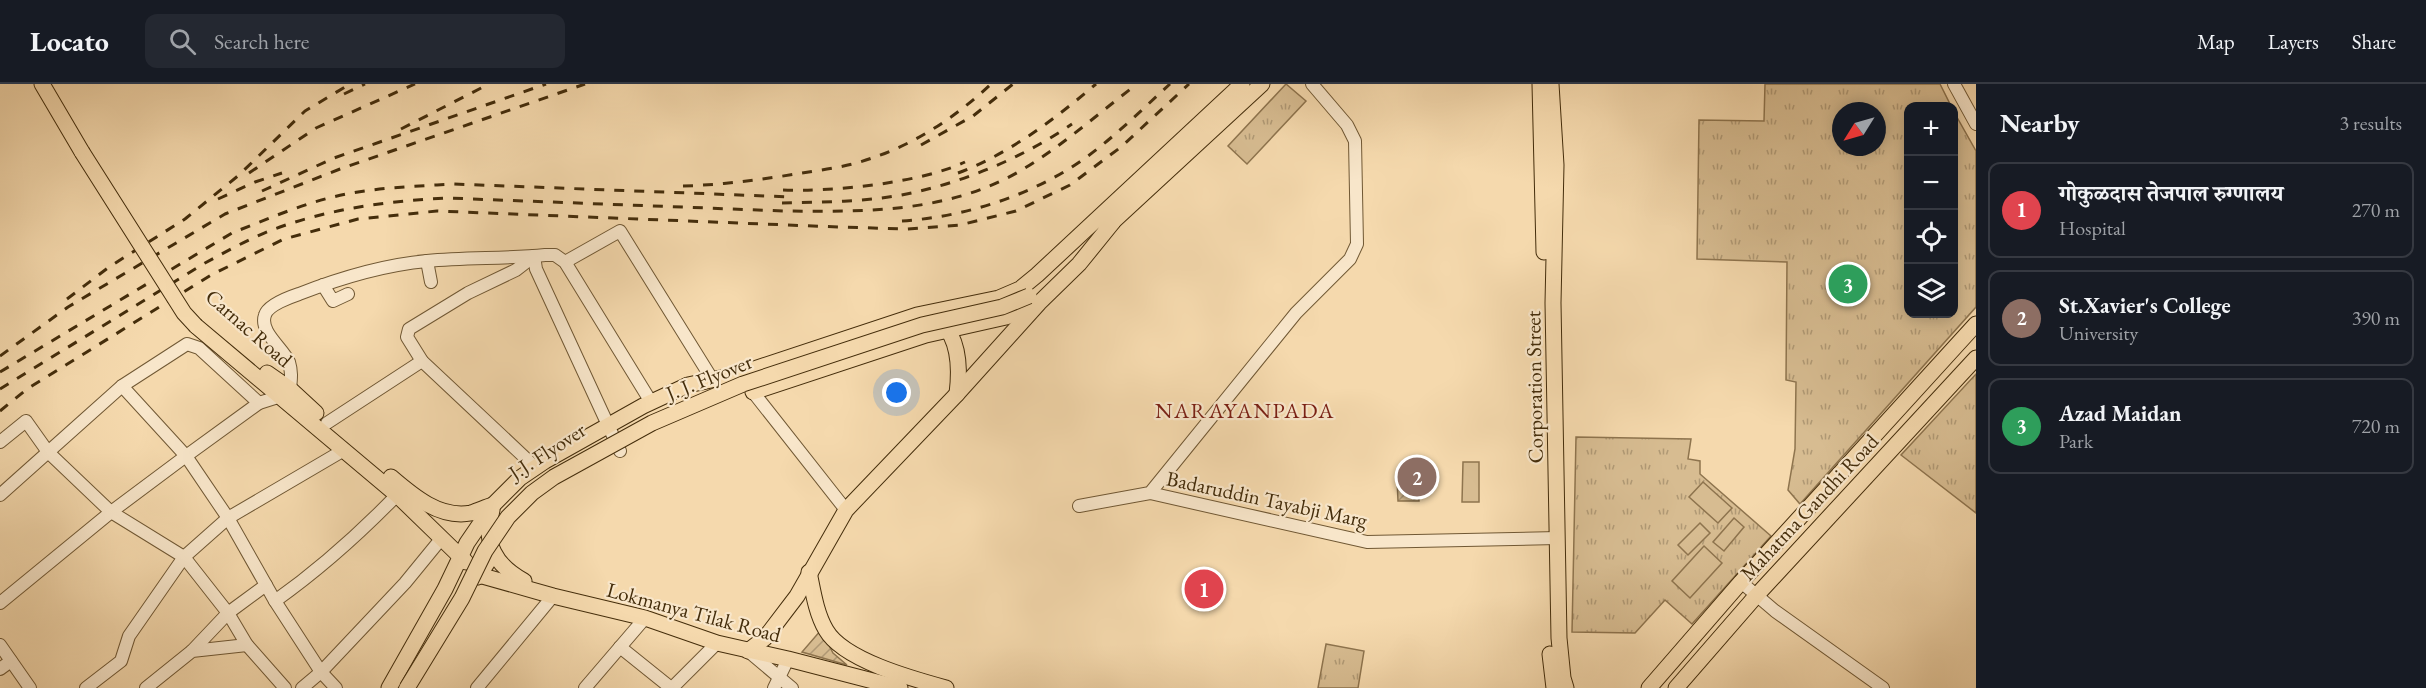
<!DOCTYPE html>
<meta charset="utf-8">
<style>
body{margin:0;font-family:"EB Garamond","Noto Serif Devanagari",serif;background:#242831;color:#f1f3f6}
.controls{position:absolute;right:18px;top:18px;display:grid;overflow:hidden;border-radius:12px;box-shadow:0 3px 15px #0003}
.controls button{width:54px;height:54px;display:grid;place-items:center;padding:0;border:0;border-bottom:2px solid #363941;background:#171b24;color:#f1f3f6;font:30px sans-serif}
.compass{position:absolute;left:1832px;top:18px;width:54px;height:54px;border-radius:50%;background:#171b24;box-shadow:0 3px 15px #0003;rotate:233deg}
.you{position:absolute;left:897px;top:309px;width:21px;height:21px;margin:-15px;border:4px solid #fff;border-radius:50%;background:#1a73e8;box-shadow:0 0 0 9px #1a73e833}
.badge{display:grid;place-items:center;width:39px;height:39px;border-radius:50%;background:#c59692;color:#fff;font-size:20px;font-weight:700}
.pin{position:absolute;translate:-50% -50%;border:3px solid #fff;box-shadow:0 2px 6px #0006}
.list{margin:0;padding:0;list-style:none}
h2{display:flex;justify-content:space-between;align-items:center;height:78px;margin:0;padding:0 24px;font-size:26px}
h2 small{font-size:20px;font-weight:400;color:#9ea1a6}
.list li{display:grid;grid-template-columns:39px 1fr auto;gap:18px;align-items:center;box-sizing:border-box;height:96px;margin:0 12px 12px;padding:0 12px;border:2px solid #363941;border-radius:12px}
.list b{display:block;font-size:22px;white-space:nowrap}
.list p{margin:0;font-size:20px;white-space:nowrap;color:#9ea1a6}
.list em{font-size:20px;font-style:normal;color:#9ea1a6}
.icon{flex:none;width:33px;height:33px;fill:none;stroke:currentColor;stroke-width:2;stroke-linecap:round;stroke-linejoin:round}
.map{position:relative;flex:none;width:1976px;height:604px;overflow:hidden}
header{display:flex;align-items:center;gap:36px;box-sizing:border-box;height:84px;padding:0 30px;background:#171b24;border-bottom:2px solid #363941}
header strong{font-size:28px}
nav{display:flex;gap:33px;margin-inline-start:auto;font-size:21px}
.search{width:420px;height:54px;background:#242831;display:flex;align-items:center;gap:15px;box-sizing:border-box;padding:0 21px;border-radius:12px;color:#9ea1a6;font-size:22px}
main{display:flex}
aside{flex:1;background:#171b24}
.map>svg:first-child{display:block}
.grass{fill:url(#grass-tufts);stroke:#8e744e;stroke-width:1.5;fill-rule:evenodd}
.garden{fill:url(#garden-furrows);stroke:#8e744e;stroke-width:1.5}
.pitch{fill:#d7bc91;stroke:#8e744e;stroke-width:1.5}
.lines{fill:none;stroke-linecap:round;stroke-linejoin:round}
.minor-casing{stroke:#705834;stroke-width:14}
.major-casing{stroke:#442d0b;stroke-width:17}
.minor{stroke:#f8e6ca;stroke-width:12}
.major{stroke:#f5d9ad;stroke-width:15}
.rail{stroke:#442d0b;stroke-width:3;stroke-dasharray:10 10;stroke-linecap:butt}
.major-bridge-casing{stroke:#442d0b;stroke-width:17;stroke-linecap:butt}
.major-bridge{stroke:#f5d9ad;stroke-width:15}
.labels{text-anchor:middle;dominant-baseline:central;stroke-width:4.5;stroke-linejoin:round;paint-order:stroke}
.street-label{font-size:21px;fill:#442d0b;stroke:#f8e6ca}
.neighbourhood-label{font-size:22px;letter-spacing:1.5px;fill:#7a1f14;stroke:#f8e6ca}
</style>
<header>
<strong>Locato</strong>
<div class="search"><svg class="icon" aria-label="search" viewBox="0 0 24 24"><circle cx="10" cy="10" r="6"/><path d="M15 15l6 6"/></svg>Search here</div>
<nav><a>Map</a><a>Layers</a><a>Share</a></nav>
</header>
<main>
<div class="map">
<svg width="1976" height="604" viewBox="0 0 1976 604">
<defs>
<pattern id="grass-tufts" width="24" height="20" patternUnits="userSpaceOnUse" patternTransform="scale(1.5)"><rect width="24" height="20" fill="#d7bc91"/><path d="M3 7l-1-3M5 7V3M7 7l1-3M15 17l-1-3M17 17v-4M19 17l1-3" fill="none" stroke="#b09975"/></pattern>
<pattern id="garden-furrows" width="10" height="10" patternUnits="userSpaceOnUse" patternTransform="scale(1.5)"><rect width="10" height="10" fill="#d7bc91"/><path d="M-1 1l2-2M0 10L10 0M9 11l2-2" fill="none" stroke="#b09975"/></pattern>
</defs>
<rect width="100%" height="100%" fill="#f5d9ad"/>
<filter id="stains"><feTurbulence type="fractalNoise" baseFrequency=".00333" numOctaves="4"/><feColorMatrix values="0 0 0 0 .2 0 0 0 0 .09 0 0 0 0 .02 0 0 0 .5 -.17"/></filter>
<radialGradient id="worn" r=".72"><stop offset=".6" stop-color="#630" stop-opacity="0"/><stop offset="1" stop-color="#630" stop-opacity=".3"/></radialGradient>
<g class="grass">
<polygon points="1286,0 1306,17 1247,80 1228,62"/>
<path d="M1765 0H1940L1951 22H1908V230H1954V28L1976 67V223L1800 420 1788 406 1795 365 1796 298 1786 296 1787 178 1697 175 1699 36 1764 37ZM1841 27H1877V63H1841Z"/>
<polygon points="1976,290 1976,429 1901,371"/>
<polygon points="1576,353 1691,355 1688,375 1700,377 1700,390 1771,452 1692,540 1665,516 1635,549 1572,548"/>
<polygon points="1326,560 1364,567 1358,604 1318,604"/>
</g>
<g class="garden">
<polygon points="1418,394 1419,417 1398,417 1397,395"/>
<polygon points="821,546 833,569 847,581 802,568"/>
</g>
<g class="pitch">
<polygon points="1463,378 1479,378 1479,418 1462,418"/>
<polygon points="1703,398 1732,424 1718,439 1689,413"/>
<polygon points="1734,434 1744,443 1724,467 1713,458"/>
<polygon points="1700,439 1710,449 1688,471 1678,461"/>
<polygon points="1704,462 1722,479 1690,514 1672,497"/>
</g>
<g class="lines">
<defs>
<g id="minor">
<polyline points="1954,0 1976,40"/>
<polyline points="534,172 516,186 468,209 409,245 407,253 422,277 536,384"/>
<polyline points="534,172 536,185 620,367"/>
<polyline points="427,177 431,198"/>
<polyline points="565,178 620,147 712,295"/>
<polyline points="323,201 333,217 348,210"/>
<polyline points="122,302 186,372 228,434 275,517 321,588 336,604"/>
<path d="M290 305C291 295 292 288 289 278 283 264 259 248 265 231 268 221 290 213 299 210 340 194 383 181 427 177 466 173 506 175 545 171H555L565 178 651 318"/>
<polyline points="753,308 846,426"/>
<polyline points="327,339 422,277"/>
<polyline points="0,358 26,337 48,368 111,428 184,473 228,529 247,561 285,604"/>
<polyline points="1150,409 1367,458 1557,454"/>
<polyline points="0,411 122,302 187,260 199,264 259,319"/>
<polyline points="1079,422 1150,409 1296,229 1350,175 1357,160 1355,57 1347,41 1312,0"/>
<polyline points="1741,498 1775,527 1883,604"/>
<path d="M275 517C320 485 359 450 397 411"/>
<polyline points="0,519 111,428 186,372 259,319 281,312"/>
<polyline points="0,561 30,604"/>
<polyline points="620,563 671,604"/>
<polyline points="192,567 228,529 266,501"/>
<polyline points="748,567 792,604"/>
<polyline points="0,585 11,577"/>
<polyline points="86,604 121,577 129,552 184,473 228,434 344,366"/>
<polyline points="146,604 192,567 247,561"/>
<polyline points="302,604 321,588 405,499 441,455"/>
<polyline points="477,604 553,512"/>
<polyline points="585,604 645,534"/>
<polyline points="672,604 717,559"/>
<polyline points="774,604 788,575"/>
</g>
<g id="major">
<polyline points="42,0 82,68"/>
<polyline points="1540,0 1544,168"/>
<polyline points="1551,0 1556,81 1553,219 1559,554 1563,594 1566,604"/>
<polyline points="1106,144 1262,0"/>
<path d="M942 239C960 257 960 286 957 310"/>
<polyline points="196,242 397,411 466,478"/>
<polyline points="267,289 290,305 316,329"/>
<polyline points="753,308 926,251 1006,233 1034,222"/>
<path d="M391 393C413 412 440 435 471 429 478 427 486 423 493 421"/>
<path d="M492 426C483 460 495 481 524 497"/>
<path d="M809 488C813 507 816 529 826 546 843 576 913 595 946 604"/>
<polyline points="479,491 553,512 645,534 717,559 788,575 900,604"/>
<polyline points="478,493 493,470"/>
<polyline points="748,567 765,554 797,512 846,426 957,310 1039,219 1079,180 1113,138"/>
<polyline points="1550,570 1554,604"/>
<polyline points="389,604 445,505 467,459 493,421 520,394 545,377 643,322 688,301 739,290 917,231 999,214 1020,205 1037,191 1242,0"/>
<polyline points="1649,604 1741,498 1976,240"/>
<polyline points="1676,604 1756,512 1976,274"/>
</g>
</defs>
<use href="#minor" class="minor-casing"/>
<use href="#major" class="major-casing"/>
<use href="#minor" class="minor"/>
<use href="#major" class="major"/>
<g class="rail">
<polyline points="344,10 365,0"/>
<polyline points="401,45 489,0"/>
<polyline points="921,61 973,32 1013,0"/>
<polyline points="249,89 316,44 415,0"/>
<path d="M958 89C1009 70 1055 35 1096 0"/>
<path d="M683 102C721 101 758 96 796 90 821 86 848 83 872 74 917 59 957 32 991 0"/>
<path d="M783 106C832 108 921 99 965 78"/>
<polyline points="262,107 334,74 546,0"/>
<polyline points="218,115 255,98 282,89"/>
<path d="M782 119C826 118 873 118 916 108 972 95 1025 72 1072 40"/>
<path d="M902 137C962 133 1024 114 1075 81 1110 58 1139 28 1170 0"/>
<polyline points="67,215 109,183 185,135 239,91 305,27 350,0"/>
<polyline points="0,272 68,223 225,130 340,85 585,0"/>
<path d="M0 288 232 149C270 134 311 116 352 109 386 103 420 102 454 100L792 113"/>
<path d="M0 305 205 179C229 166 254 152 280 143 334 124 390 117 447 114L784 127C864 128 948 129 1020 87 1061 63 1099 29 1137 0"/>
<polyline points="0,327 27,305 211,191 284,155 358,135 437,127 838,143 907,145 960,141 1016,127 1070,101 1121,63 1189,0"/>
</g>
<defs>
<g id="major-bridge">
<polyline points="82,68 184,229 196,242"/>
<polyline points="407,604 462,514 485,467 508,433 532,409 554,393 652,339 743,300 922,241 1002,223 1029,212"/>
</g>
</defs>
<use href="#major-bridge" class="major-bridge-casing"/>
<use href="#major-bridge" class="major-bridge"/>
</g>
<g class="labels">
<g class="street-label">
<text transform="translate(249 244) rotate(41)">Carnac Road</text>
<text transform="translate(709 293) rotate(-22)">J. J. Flyover</text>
<text transform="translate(1534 303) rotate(-91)">Corporation Street</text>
<text transform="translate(547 367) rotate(-33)">J.J. Flyover</text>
<text transform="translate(1267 415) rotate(12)">Badaruddin Tayabji Marg</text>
<text transform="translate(1809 423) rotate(-47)">Mahatma Gandhi Road</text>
<text transform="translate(694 528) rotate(15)">Lokmanya Tilak Road</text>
</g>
<g class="neighbourhood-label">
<text x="1245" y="326">NARAYANPADA</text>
</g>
</g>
<rect width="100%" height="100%" filter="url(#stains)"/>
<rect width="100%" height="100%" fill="url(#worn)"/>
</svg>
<div class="controls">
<button>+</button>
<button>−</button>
<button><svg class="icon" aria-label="locate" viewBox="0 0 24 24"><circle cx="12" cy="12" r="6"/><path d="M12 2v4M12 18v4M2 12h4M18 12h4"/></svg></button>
<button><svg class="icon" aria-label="layers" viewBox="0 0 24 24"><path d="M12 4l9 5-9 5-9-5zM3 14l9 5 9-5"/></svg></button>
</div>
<svg class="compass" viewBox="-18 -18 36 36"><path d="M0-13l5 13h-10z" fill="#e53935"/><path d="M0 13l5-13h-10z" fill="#9ea1a6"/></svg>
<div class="you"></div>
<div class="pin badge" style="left:1204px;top:505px;background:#e0444e">1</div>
<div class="pin badge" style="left:1417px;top:393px;background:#8d6e63">2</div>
<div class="pin badge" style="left:1848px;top:200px;background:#2e9e5b">3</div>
</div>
<aside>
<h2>Nearby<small>3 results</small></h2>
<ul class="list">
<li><span class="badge" style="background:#e0444e">1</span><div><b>गोकुळदास तेजपाल रुग्णालय</b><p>Hospital</p></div><em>270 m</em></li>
<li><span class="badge" style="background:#8d6e63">2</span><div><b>St.Xavier's College</b><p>University</p></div><em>390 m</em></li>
<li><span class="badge" style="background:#2e9e5b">3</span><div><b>Azad Maidan</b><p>Park</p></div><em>720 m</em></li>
</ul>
</aside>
</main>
